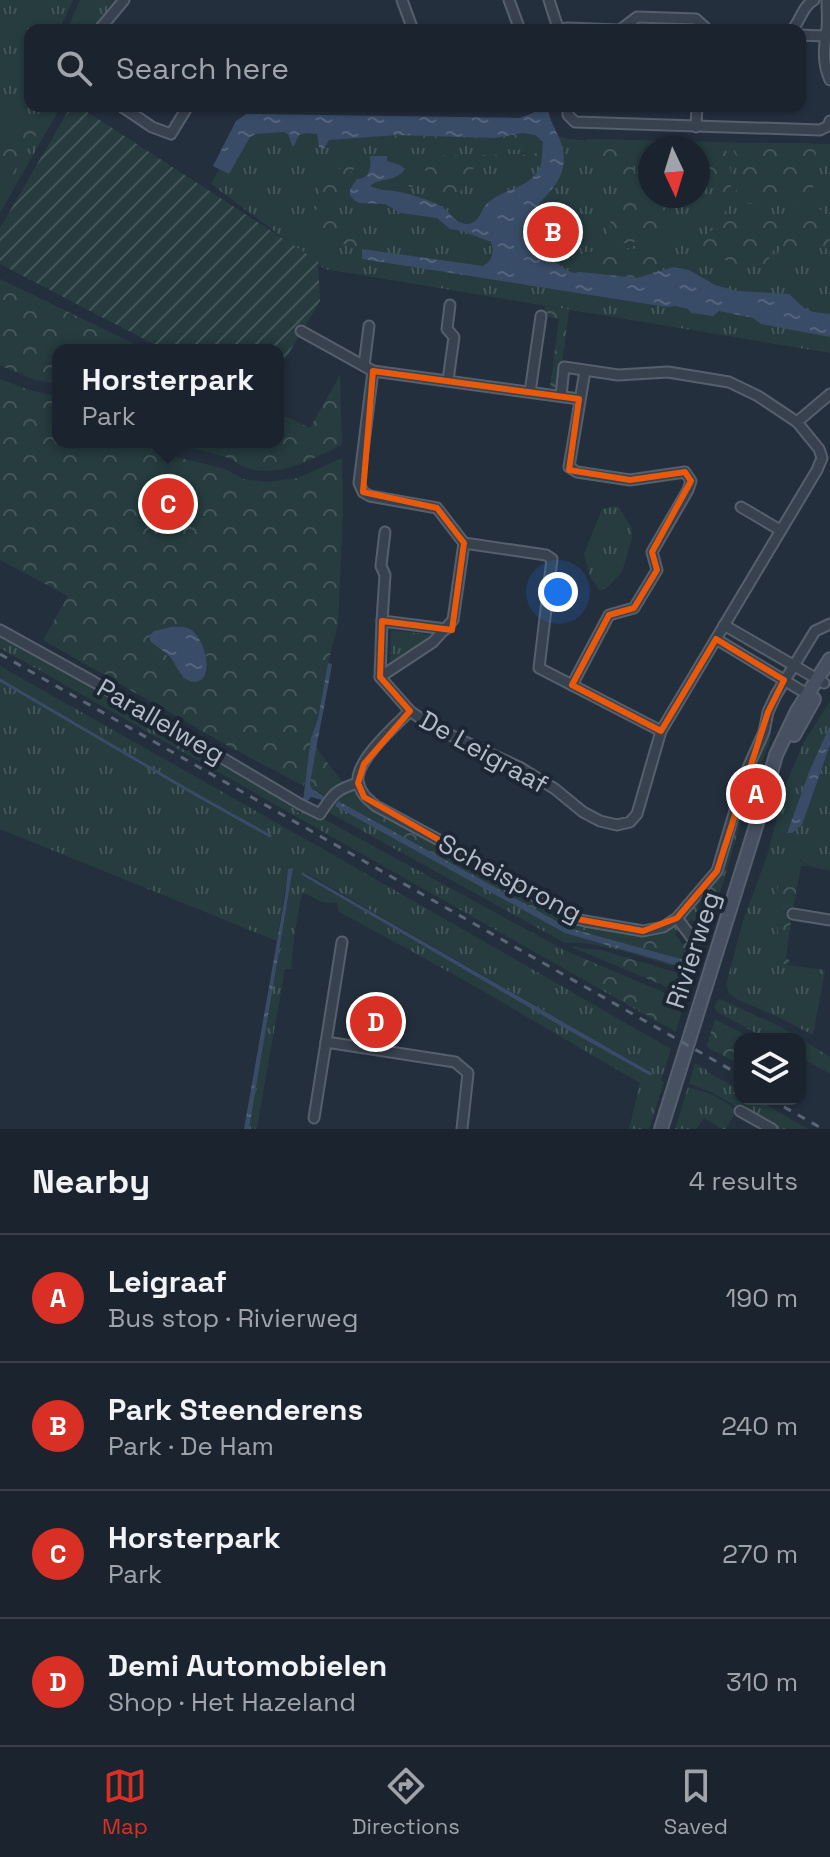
<!DOCTYPE html>
<meta charset="utf-8">
<style>
body{margin:0;font-family:"Space Grotesk",sans-serif;background:#282f3a;color:#f1f3f6}
.controls{position:absolute;right:24px;bottom:24px;display:grid;overflow:hidden;border-radius:16px;box-shadow:0 2px 6px #0004}
.controls button{width:72px;height:72px;display:grid;place-items:center;padding:0;border:0;border-bottom:2px solid #39404a;background:#1b232e;color:#f1f3f6;font:40px sans-serif}
.compass{position:absolute;left:638px;top:136px;width:72px;height:72px;border-radius:50%;background:#1b232e;box-shadow:0 2px 6px #0004;rotate:176deg}
.you{position:absolute;left:558px;top:592px;width:28px;height:28px;margin:-20px;border:6px solid #fff;border-radius:50%;background:#1a73e8;box-shadow:0 0 0 12px #1a73e833}
.badge{display:grid;place-items:center;width:52px;height:52px;border-radius:50%;background:#d93025;color:#fff;font-size:26px;font-weight:700}
.pin{position:absolute;translate:-50% -50%;border:4px solid #fff;box-shadow:0 2px 8px #0006}
.popup{position:absolute;left:52px;top:344px;width:232px;height:104px;box-sizing:border-box;display:grid;place-content:center;border-radius:16px;background:#1b232e;filter:drop-shadow(0 2px 6px #0005);font-size:26px;white-space:nowrap;color:#a0a4aa}
.popup b{font-size:30px;color:#f1f3f6}
.popup::after{content:'';position:absolute;left:50%;top:100%;margin-left:-16px;border:16px solid transparent;border-top-color:#1b232e}
.list{margin:0;padding:0;list-style:none}
h2{display:flex;justify-content:space-between;align-items:center;height:104px;margin:0;padding:0 32px;font-size:34px}
h2 small{font-size:26px;font-weight:400;color:#a0a4aa}
.list li{display:grid;grid-template-columns:52px 1fr auto;gap:24px;align-items:center;box-sizing:border-box;height:128px;padding:0 32px;border-top:2px solid #39404a}
.list b{display:block;font-size:30px;white-space:nowrap}
.list p{margin:0;font-size:26px;white-space:nowrap;color:#a0a4aa}
.list em{font-size:26px;font-style:normal;color:#a0a4aa}
.icon{flex:none;width:44px;height:44px;fill:none;stroke:currentColor;stroke-width:2;stroke-linecap:round;stroke-linejoin:round}
.map{position:relative;flex:none;width:830px;height:1129px;overflow:hidden}
.search{position:absolute;background:#1b232e;box-shadow:0 2px 6px #0004;left:24px;right:24px;top:24px;height:88px;display:flex;align-items:center;gap:20px;box-sizing:border-box;padding:0 28px;border-radius:16px;color:#a0a4aa;font-size:30px}
.sheet{height:616px;background:#1b232e}
nav{display:flex;justify-content:space-around;align-items:center;box-sizing:border-box;height:112px;border-top:2px solid #39404a;background:#1b232e;font-size:22px;color:#a0a4aa}
nav a{display:grid;justify-items:center;gap:4px}
nav .on{color:#d93025}
.map>svg:first-child{display:block}
.grass{fill:url(#grass-tufts);fill-rule:evenodd}
.forest{fill:url(#forest-crowns);fill-rule:evenodd}
.garden{fill:url(#garden-furrows)}
.water{fill:url(#water-ripples)}
.lines{fill:none;stroke-linecap:round;stroke-linejoin:round}
.stream{stroke:#394c67;stroke-width:3}
.street-casing{stroke:#565f6c;stroke-width:13}
.secondary-casing{stroke:#565f6c;stroke-width:16}
.street{stroke:#38414e;stroke-width:9}
.secondary{stroke:#465061;stroke-width:12}
.rail{stroke:#5a6575;stroke-width:3;stroke-dasharray:8 8;stroke-linecap:butt}
.marked{fill:none;stroke:#e8590c;stroke-width:6;stroke-linejoin:round}
.labels{text-anchor:middle;dominant-baseline:central;stroke-width:8;stroke-linejoin:round;paint-order:stroke}
.street-label{font-size:26px;fill:#b4bcc9;stroke:#1d2633}
</style>
<div class="map">
<svg width="830" height="1129" viewBox="0 0 830 1129">
<defs>
<pattern id="grass-tufts" width="24" height="20" patternUnits="userSpaceOnUse" patternTransform="scale(2)"><rect width="24" height="20" fill="#263c3f"/><path d="M3 7l-1-3M5 7V3M7 7l1-3M15 17l-1-3M17 17v-4M19 17l1-3" fill="none" stroke="#435659"/></pattern>
<pattern id="forest-crowns" width="20" height="18" patternUnits="userSpaceOnUse" patternTransform="scale(2)"><rect width="20" height="18" fill="#263c3f"/><path d="M2 6a3 3 0 1 1 6 0M12 15a3 3 0 1 1 6 0" fill="none" stroke="#435659"/></pattern>
<pattern id="garden-furrows" width="10" height="10" patternUnits="userSpaceOnUse" patternTransform="scale(2)"><rect width="10" height="10" fill="#263c3f"/><path d="M-1 1l2-2M0 10L10 0M9 11l2-2" fill="none" stroke="#435659"/></pattern>
<pattern id="water-ripples" width="26" height="14" patternUnits="userSpaceOnUse" patternTransform="scale(2)"><rect width="26" height="14" fill="#394c67"/><path d="M2 4q2-2 4 0t4 0M15 11q2-2 4 0t4 0" fill="none" stroke="#53647b"/></pattern>
</defs>
<rect width="100%" height="100%" fill="#242f3e"/>
<g class="grass">
<polygon points="0,0 73,0 59,30 30,30 30,106 61,106 0,213"/>
<polygon points="80,0 118,0 94,30 67,30"/>
<path d="M240 129 537 130 569 139 582 140 830 144V353L325 269 211 184ZM650 148H698V196H650Z"/>
<polygon points="618,506 632,528 632,538 622,572 609,586 600,591 590,577 584,554 602,509"/>
<polygon points="391,630 432,635 431,638 390,668"/>
<polygon points="0,634 58,666 299,807 297,812 301,814 303,809 320,817 566,951 559,963 662,1022 665,1026 0,648"/>
<path d="M0 666 316 845 671 1049 661 1080 664 1082 649 1129H629L640 1083 471 984 338 911 337 903 322 902 302 892 294 936 291 969H285L257 1127 255 1129H249L293 869H288L277 941 0 829ZM306 873 652 1073 561 1026 302 875Z"/>
<polygon points="830,701 830,725 809,772 787,832 802,825 830,745 830,871 809,866 800,860 778,907 781,964 825,970 813,1035 776,1016 738,1000 729,993 726,985 743,921 767,856 786,784 804,742"/>
<path d="M333 799 338 801 335 805 565 933 686 968 685 970C654 961 594 939 565 943L330 813 328 809Z"/>
<polygon points="720,999 781,1027 830,1057 830,1074 800,1057 800,1039 767,1039 717,1012 714,1007 717,1001"/>
<polygon points="695,1063 706,1069 707,1072 740,1090 740,1099 756,1099 808,1129 777,1129 711,1092 689,1084"/>
<polygon points="688,1087 711,1094 733,1107 732,1109 736,1111 726,1129 722,1129 704,1118 696,1129 675,1129"/>
</g>
<g class="forest">
<path d="M8 125C19 129 29 123 37 134L0 194V127Z"/>
<polygon points="523,133 535,135 543,142 532,148 515,150 466,145 435,148 385,147 385,135 494,138"/>
<path d="M586 139 723 142C734 168 731 182 729 208L720 215 712 182 706 170 698 169V148H682L681 146H636L633 154 635 200 642 205 669 208 671 215 673 236 620 244H605L611 220 621 201V181L611 166 585 156Z"/>
<path d="M730 143H810L816 147C815 169 818 192 801 208L792 203 736 204 737 158Z"/>
<path d="M542 152 537 162C519 169 476 161 467 173 462 182 463 189 457 197L442 198 433 193 430 174 424 169 417 170V182L411 188 405 183V169L387 161V156L526 155Z"/>
<path d="M366 156C343 178 344 185 338 215 319 203 320 200 319 179 344 175 340 158 366 156Z"/>
<path d="M813 204 830 217V250L815 244C804 253 791 255 777 257 782 235 800 221 813 204Z"/>
<polygon points="315,205 356,232 359,237 357,247 299,236"/>
<path d="M735 214 793 215 794 218 781 234 765 267C732 266 725 262 699 243L698 240Z"/>
<polygon points="663,243 659,270 637,278 580,272 584,252 632,249"/>
<polygon points="0,279 147,350 58,350 58,385 33,379 4,367 0,365"/>
<polygon points="545,306 569,310 559,388 550,387 559,319 544,316"/>
<path d="M340 375 342 445C313 458 281 478 247 468 239 466 233 459 225 457 207 451 189 449 171 442H278V413L310 428Z"/>
<path d="M0 379 29 390 58 397V442H150L165 452 176 457 225 469 243 479 266 482 298 478 342 458 343 513 338 624 328 663 318 719 311 738 310 755 304 786 230 747 43 640 68 596 0 560ZM171 627C177 627 185 626 191 629 201 634 209 661 207 671 206 677 203 678 198 680L184 677 171 659 151 641 150 635 154 631Z"/>
<polygon points="766,735 771,738 748,798 712,919 698,901 720,874 754,766"/>
<polygon points="316,748 344,784 328,797 312,789 310,785"/>
<polygon points="355,788 479,866 580,923 639,934 662,932 676,925 679,929 675,934 683,945 702,931 693,920 686,922 683,918 696,904 711,922 699,958 688,961 569,928 333,799 335,796"/>
<polygon points="795,858 809,866 801,866 792,914 786,958 790,961 789,964 781,964 776,913 778,907 774,899 784,869"/>
<polygon points="572,947 601,950 691,977 686,995"/>
<polygon points="566,951 684,1001 676,1032 559,963"/>
<polygon points="715,1019 753,1039 740,1039 740,1064 708,1048 707,1045"/>
</g>
<polygon class="garden" points="71,106 78,106 318,261 320,301 278,371 278,350 165,350 0,264 0,228"/>
<g class="water">
<path d="M537 106H548C549 130 570 141 562 171 552 206 488 226 547 257 557 262 563 269 573 273L580 272 637 278 674 267 689 270 715 285 737 291 789 294 804 308 813 312 830 314V337L761 324 753 318 719 311 713 316 691 313 688 309 676 306 667 307 362 259V249L483 266C493 261 494 252 491 242L462 231 450 229 437 218 401 213 385 204 359 203 354 200 350 195V189L357 179C371 179 371 166 370 156H387V161L400 165 405 169C395 183 380 177 370 186 383 192 387 189 400 192 413 195 429 200 441 206 450 211 453 222 465 224 481 225 479 209 490 201 505 189 532 187 540 167 543 160 542 149 543 142L535 135 523 133 494 138 397 135 329 140 324 149 319 147 317 134 306 133 299 135 294 146H292L288 134 284 132 256 134 250 137 229 174 213 166 236 121 246 114 519 118 533 113Z"/>
<path d="M171 627C177 627 184 626 190 629 205 636 219 688 190 681 180 678 176 664 170 657 164 651 157 647 150 641V635L154 631Z"/>
<path d="M328 663 332 664C325 705 316 744 310 785L312 789 324 796 322 800 311 797 306 803 303 801 311 738 318 719Z"/>
<polygon points="830,725 830,745 802,825 792,833 787,833 809,772"/>
<polygon points="338,801 569,928 688,961 686,968 565,933 335,806"/>
<polygon points="293,868 249,1129 244,1129 285,896 288,869"/>
<polygon points="302,872 638,1065 652,1073 651,1076 561,1026 302,875"/>
</g>
<g class="lines">
<polyline class="stream" points="0,680 193,793 270,836"/>
<defs>
<g id="street">
<polyline points="402,0 413,30"/>
<polyline points="509,0 520,30"/>
<polyline points="549,0 558,28"/>
<path d="M827 1C827 9 828 19 827 28 824 46 822 63 830 80"/>
<polyline points="99,30 124,0"/>
<polyline points="551,30 568,28 620,30 637,17 696,19 708,30"/>
<path d="M792 30C801 20 802 7 814 0"/>
<polyline points="800,35 824,36"/>
<polyline points="121,106 152,127 171,134 188,106"/>
<polyline points="568,106 568,115 575,122 820,130 828,126 830,121"/>
<polyline points="696,127 697,106"/>
<polyline points="301,331 373,371"/>
<polyline points="364,366 369,326"/>
<polyline points="448,380 454,337 447,329 450,305"/>
<polyline points="530,392 541,316"/>
<polyline points="797,422 830,394"/>
<polyline points="741,507 780,530"/>
<polyline points="464,543 453,620 433,642 380,677 410,711 433,727 521,768 555,789 583,812 600,821 617,825 630,822 637,814 661,731 817,470 822,458 819,449 797,422 758,396 729,382 668,372 618,375 564,367 561,396"/>
<polyline points="464,543 437,508 370,496 363,492 359,483 373,371 579,399"/>
<polyline points="464,543 546,555 552,559 539,668 661,731"/>
<polyline points="382,621 385,575 381,566 385,532"/>
<polyline points="724,625 824,683"/>
<path d="M0 630 94 682 300 804 320 814C332 795 336 789 358 783"/>
<polyline points="716,639 812,697"/>
<polyline points="380,677 382,621 446,629"/>
<polyline points="572,685 609,615 634,608 657,570 652,552 688,490 691,481 685,472 630,480 577,472 569,467 585,371"/>
<path d="M410 711C396 725 356 760 358 781 360 793 367 799 376 806L474 859 487 870 577 919 585 921 643 931 663 927 677 918 717 871 747 770 764 732 768 712 776 695 815 631 830 624"/>
<polyline points="793,914 830,920"/>
<polyline points="677,918 692,938"/>
<polyline points="326,1042 455,1062 468,1073 462,1129"/>
<polyline points="740,1111 772,1129"/>
<polyline points="314,1118 342,942"/>
</g>
<g id="secondary">
<polyline points="794,735 814,699"/>
<polyline points="661,1129 756,826 776,755 797,711 830,659"/>
</g>
</defs>
<use href="#street" class="street-casing"/>
<use href="#secondary" class="secondary-casing"/>
<use href="#street" class="street"/>
<use href="#secondary" class="secondary"/>
<g class="rail">
<polyline points="0,654 740,1075"/>
<polyline points="770,1099 823,1129"/>
</g>
</g>
<path class="marked" d="M373 371 579 399 569 470 630 480 685 472 691 481 652 552 657 570 634 608 609 615 572 685 661 731 716 639 784 680 768 712 717 871 677 918 643 931 577 919 364 797 358 783 364 764 410 711 380 677 382 621 452 630 464 543 437 508 363 492Z"/>
<g class="labels">
<g class="street-label">
<text transform="translate(161 721) rotate(30)">Parallelweg</text>
<text transform="translate(484 752) rotate(29)">De Leigraaf</text>
<text transform="translate(510 878) rotate(28)">Scheisprong</text>
<text transform="translate(693 950) rotate(-72)">Rivierweg</text>
</g>
</g>
</svg>
<div class="controls">
<button><svg class="icon" aria-label="layers" viewBox="0 0 24 24"><path d="M12 4l9 5-9 5-9-5zM3 14l9 5 9-5"/></svg></button>
</div>
<svg class="compass" viewBox="-18 -18 36 36"><path d="M0-13l5 13h-10z" fill="#e53935"/><path d="M0 13l5-13h-10z" fill="#a0a4aa"/></svg>
<div class="you"></div>
<div class="pin badge" style="left:756px;top:794px">A</div>
<div class="pin badge" style="left:553px;top:232px">B</div>
<div class="pin badge" style="left:168px;top:504px">C</div>
<div class="popup"><b>Horsterpark</b>Park</div>
<div class="pin badge" style="left:376px;top:1022px">D</div>
<div class="search"><svg class="icon" aria-label="search" viewBox="0 0 24 24"><circle cx="10" cy="10" r="6"/><path d="M15 15l6 6"/></svg>Search here</div>
</div>
<section class="sheet">
<h2>Nearby<small>4 results</small></h2>
<ul class="list">
<li><span class="badge">A</span><div><b>Leigraaf</b><p>Bus stop · Rivierweg</p></div><em>190 m</em></li>
<li><span class="badge">B</span><div><b>Park Steenderens</b><p>Park · De Ham</p></div><em>240 m</em></li>
<li><span class="badge">C</span><div><b>Horsterpark</b><p>Park</p></div><em>270 m</em></li>
<li><span class="badge">D</span><div><b>Demi Automobielen</b><p>Shop · Het Hazeland</p></div><em>310 m</em></li>
</ul>
</section>
<nav>
<a class="on"><svg class="icon" aria-label="map" viewBox="0 0 24 24"><path d="M3 6l6-2 6 2 6-2v14l-6 2-6-2-6 2zM9 4v14M15 6v14"/></svg>Map</a>
<a><svg class="icon" aria-label="directions" viewBox="0 0 24 24"><path d="M12 3l9 9-9 9-9-9zM9 14v-3h6M13 9l2 2-2 2"/></svg>Directions</a>
<a><svg class="icon" aria-label="saved" viewBox="0 0 24 24"><path d="M7 4h10v16l-5-4-5 4z"/></svg>Saved</a>
</nav>
